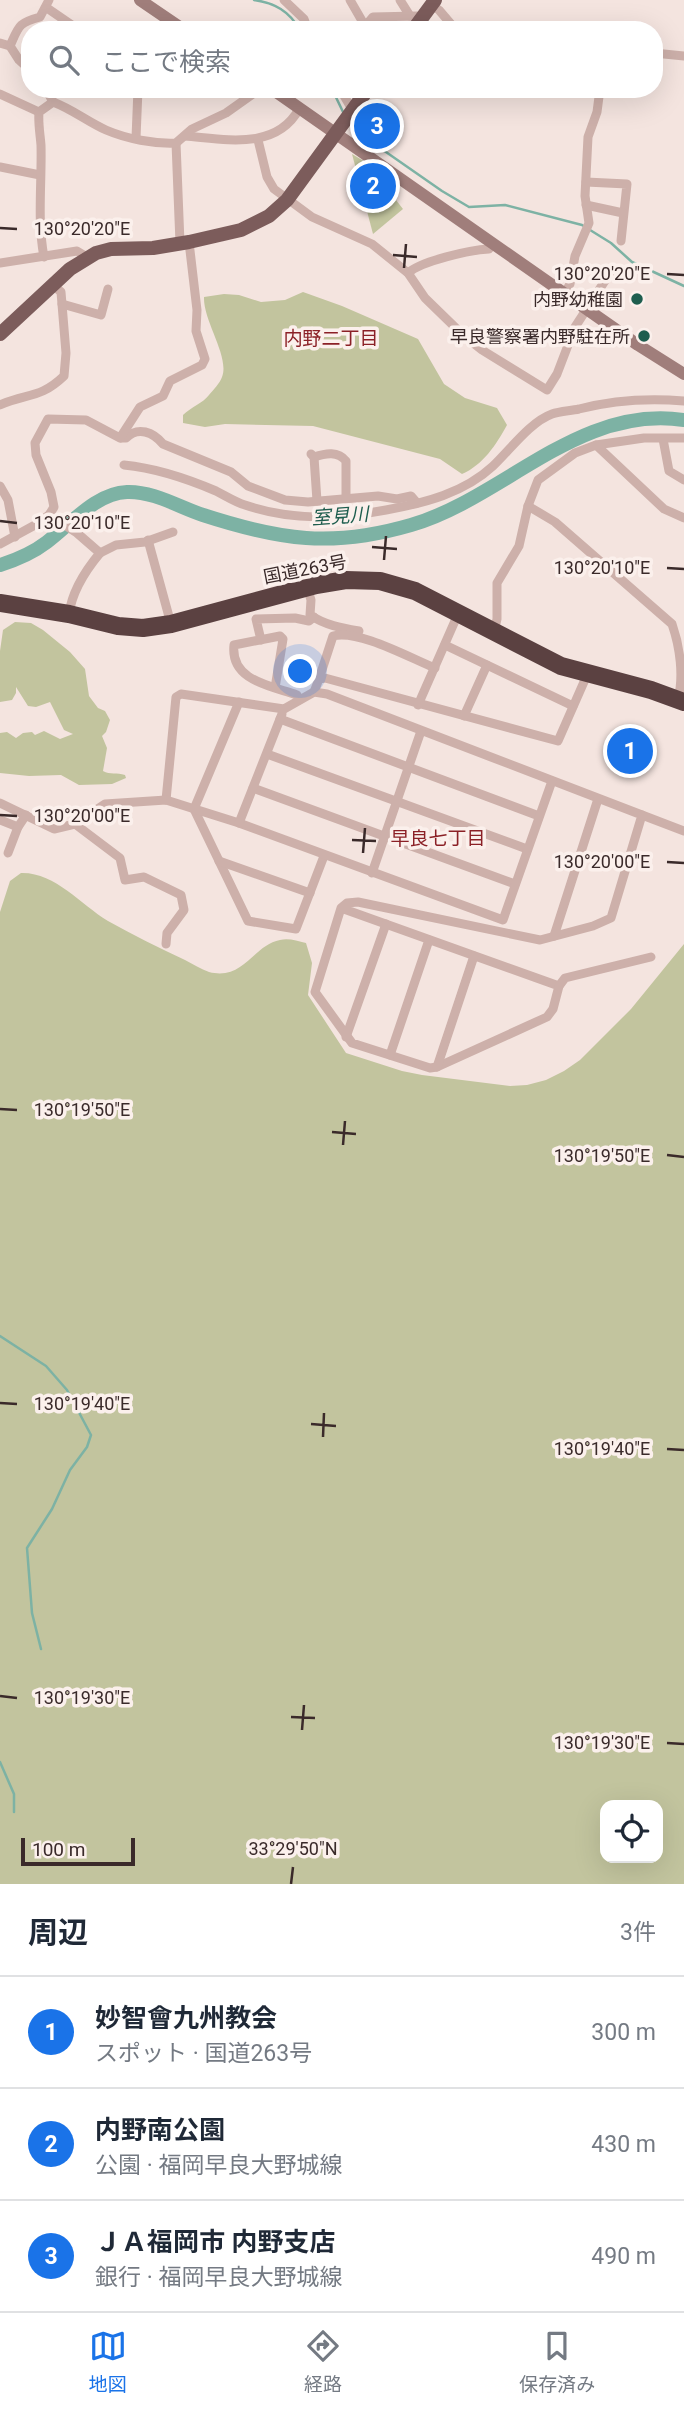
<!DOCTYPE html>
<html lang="ja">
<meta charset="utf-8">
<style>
body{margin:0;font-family:Roboto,"Noto Sans JP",sans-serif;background:#f6f6f7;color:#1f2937}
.controls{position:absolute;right:21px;bottom:21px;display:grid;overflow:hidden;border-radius:14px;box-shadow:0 7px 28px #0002}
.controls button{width:63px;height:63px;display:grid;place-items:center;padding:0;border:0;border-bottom:2px solid #e0e1e3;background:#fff;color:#1f2937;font:35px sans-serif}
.scale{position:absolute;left:21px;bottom:18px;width:114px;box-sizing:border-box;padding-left:7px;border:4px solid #3a2a2a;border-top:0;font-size:19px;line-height:24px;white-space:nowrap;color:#3a2a2a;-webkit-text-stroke:5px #fbf0ec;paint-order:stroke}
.you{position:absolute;left:301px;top:672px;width:24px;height:24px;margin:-18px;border:5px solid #fff;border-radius:50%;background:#1a73e8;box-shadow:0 0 0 10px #1a73e833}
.badge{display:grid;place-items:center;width:46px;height:46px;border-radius:50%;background:#1a73e8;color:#fff;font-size:23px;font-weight:700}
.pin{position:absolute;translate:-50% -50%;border:4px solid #fff;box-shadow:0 2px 7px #0006}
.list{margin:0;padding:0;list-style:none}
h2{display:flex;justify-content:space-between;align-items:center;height:91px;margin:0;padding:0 28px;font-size:30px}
h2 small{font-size:23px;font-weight:400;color:#747a83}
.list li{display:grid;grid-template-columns:46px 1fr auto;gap:21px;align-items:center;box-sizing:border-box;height:112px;padding:0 28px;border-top:2px solid #e0e1e3}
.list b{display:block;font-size:26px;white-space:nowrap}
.list p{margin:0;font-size:23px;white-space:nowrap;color:#747a83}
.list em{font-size:23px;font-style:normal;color:#747a83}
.icon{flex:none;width:38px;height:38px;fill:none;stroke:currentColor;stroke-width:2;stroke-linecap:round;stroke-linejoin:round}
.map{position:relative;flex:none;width:684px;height:1884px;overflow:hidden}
.search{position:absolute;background:#fff;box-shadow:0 7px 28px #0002;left:21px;right:21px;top:21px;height:77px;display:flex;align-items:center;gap:18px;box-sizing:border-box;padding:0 24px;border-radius:28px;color:#747a83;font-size:26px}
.sheet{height:427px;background:#fff}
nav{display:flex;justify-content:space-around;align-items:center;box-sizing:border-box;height:98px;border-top:2px solid #e0e1e3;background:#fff;font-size:19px;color:#747a83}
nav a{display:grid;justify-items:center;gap:4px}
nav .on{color:#1a73e8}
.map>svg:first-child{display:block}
.green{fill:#c2c49e;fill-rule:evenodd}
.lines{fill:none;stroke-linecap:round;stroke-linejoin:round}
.stream{stroke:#7db2a4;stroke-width:2.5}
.river{stroke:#7db2a4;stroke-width:14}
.street{stroke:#cdb0aa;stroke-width:9}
.secondary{stroke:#a07e7b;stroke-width:12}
.primary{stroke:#7c5c5b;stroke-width:14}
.highway{stroke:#5b4141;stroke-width:18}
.ticks{fill:none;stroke:#3a2a2a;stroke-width:2.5}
.poi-dot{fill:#1e5d4e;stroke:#fbf0ec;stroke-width:2.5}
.labels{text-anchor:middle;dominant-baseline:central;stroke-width:7;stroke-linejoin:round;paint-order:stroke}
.poi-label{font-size:18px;fill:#3a2a2a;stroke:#fbf0ec;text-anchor:end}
.street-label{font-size:18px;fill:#3a2a2a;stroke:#fbf0ec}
.neighbourhood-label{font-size:19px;fill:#8b2026;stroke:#fbf0ec}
.water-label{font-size:19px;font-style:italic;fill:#1e5d4e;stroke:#fbf0ec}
.ticks-label{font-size:18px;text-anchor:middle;fill:#3a2a2a;stroke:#fbf0ec;stroke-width:7;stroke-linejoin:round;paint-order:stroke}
</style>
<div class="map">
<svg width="684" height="1884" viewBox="0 0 684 1884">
<rect width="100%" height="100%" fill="#f4e4df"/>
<g class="green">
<polygon points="352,154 367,163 403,209 373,234"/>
<path d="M303 292 342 306 418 339 444 384 465 398 497 408 507 425C496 445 483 465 462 474L440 459 313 426 225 424 205 427 183 423V415C191 407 203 403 209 395 213 390 220 383 222 377 230 357 203 321 204 297L224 294 239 295 261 302 285 300Z"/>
<path d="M15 622 31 623 43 630 70 652 85 669 89 696 98 708 105 711 110 720 106 732 102 736 107 748 103 771C110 775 117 772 125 775L126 778 112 784 79 785 61 775 29 776 0 773V733L7 732 16 738 23 733 32 732 35 735 44 731 60 739 73 734 64 730 50 702 36 707 28 706 16 687V693L12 700 0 702V651L3 630Z"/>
<path d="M21 873C55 872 80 904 108 921 133 935 159 948 185 960 193 964 201 969 209 972 244 981 253 945 280 940 289 938 297 941 306 943L312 963 308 995 346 1053 402 1071 422 1075 510 1086 527 1085 546 1080 564 1071 580 1060 631 1009 684 944V1884H0V912L10 881ZM605 1805H658V1858H605Z"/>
</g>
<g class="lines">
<g class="stream">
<path d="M254 0C275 3 289 11 300 30"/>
<polyline points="332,89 344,114"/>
<polyline points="351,122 373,143 442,191 469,207 505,205 582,225 611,243 632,262 684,286"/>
<polyline points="0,1336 46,1366 67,1390 91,1435 87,1447 70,1470 52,1509 27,1548 32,1613 41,1649"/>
<polyline points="0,1762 14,1794 14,1812"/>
</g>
<path class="river" d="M0 565C16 560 34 552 47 542 71 524 96 493 127 492 153 491 179 507 203 515 280 540 332 548 411 525 504 498 579 404 684 420"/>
<g class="street">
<polyline points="284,0 304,19 308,30"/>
<polyline points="350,0 365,26"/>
<polyline points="400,0 410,16"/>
<polyline points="431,5 439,10 456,30"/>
<polyline points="47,8 79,30"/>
<polyline points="362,30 373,17 417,16 421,19"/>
<path d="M0 43 10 46C19 26 18 23 40 17L49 0"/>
<polyline points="10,46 19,60 30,70"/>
<polyline points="654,53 684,56"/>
<polyline points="46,89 53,102"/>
<polyline points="340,89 353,111"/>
<polyline points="0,94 39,112"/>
<path d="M185 136C224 139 276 151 299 109"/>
<polyline points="136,138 138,89"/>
<polyline points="258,140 267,177 274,189 312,217 372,244 408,273 425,298 463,335 482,350 547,390 557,374 575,327 610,273"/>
<polyline points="176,143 180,243"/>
<polyline points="0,167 40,175"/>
<polyline points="586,182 627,184 621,241"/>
<polyline points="586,205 623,213"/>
<path d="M44 257C37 220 42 183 41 145 40 133 38 123 39 112L53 102C72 109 88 122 106 130 127 139 154 144 176 143L192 129 226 113 260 89"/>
<polyline points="0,263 77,251 87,257"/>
<path d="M408 273C421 261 470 250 489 249L493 243"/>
<polyline points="564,294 570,284 575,256 589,223 585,196 588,137 597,112 600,89"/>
<polyline points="62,304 101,315 108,289"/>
<path d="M0 405C27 393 40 399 64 376L66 353 61 292 53 285"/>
<path d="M122 438H126C138 426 153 432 163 444L231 472 248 486 285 500 308 502 378 496 397 499 411 496 417 503"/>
<polyline points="663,439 669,471 684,480"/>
<polyline points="596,445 664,509 684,518"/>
<polyline points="311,454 314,457 317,501"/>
<path d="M314 457C326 453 338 451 346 461V499"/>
<path d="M124 465C155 468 188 479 216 491 226 496 235 502 245 505 292 521 338 519 386 510 425 503 464 493 493 466 510 450 530 422 552 414 560 411 570 411 579 409 614 400 648 398 684 401"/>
<polyline points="0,486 8,500 15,537"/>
<path d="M528 506 555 522 672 624C680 647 684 676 678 699"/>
<path d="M49 515 77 533 100 553C85 571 72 591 69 614"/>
<polyline points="148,540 171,624"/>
<polyline points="0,544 35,525 49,515 54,507 51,492 36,455 35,443 48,419 86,420 120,438 140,407 163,396 170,381 202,365 205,359 196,331 197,310 189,242"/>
<polyline points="100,553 116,545 145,542 173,532"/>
<path d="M307 587 311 600 310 615C325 625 341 628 359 631"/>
<polyline points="494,632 497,619 497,583 519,546 528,506 538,480 575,453 596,445 644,438 684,438"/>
<polyline points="261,640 256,619 295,618 309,621 314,617"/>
<polyline points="445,645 573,706"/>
<path d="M319 679 333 636C358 629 410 658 435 668"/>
<path d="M275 688 283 639 280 636 234 645C230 681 272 686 297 695L299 700"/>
<polyline points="314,692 319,679 325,678 558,741 587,675"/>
<polyline points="239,702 194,809 248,921 296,929 324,856"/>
<polyline points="418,705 458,614"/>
<polyline points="464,716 487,665"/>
<polyline points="280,719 539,816"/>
<polyline points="267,754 527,849"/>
<polyline points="253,788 515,884"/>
<polyline points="166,800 176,697 181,694 284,709 314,692 327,694 642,815 611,918 593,926 540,940 358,902 347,903 341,908 315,992 352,1043 430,1068 437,1067 547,1017 553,1009 559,986 341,908"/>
<polyline points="0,803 54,829 75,824 105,804 166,800 239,823 503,920 552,781"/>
<polyline points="642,815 684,831"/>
<polyline points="0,820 18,827 26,815"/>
<polyline points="239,823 282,714"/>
<polyline points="75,824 120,858 125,880 144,877 181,895 184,910 167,933 166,944"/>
<polyline points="8,853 18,827"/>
<polyline points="219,861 310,893"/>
<polyline points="372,873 421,731"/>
<polyline points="554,936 598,799"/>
<polyline points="559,986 565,978 651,957"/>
<polyline points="346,1037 386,924"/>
<polyline points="390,1055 429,940"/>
<polyline points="437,1067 474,956"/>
</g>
<g class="secondary">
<polyline points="140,0 184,30"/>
<polyline points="272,89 638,345 684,374"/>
</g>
<g class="primary">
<polyline points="413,30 435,0"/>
<polyline points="0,334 70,269 96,253 111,249 153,248 189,242 241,230 269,216 287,200 368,89"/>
</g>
<polyline class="highway" points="0,603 69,614 118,626 143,628 171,624 316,585 346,580 380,581 415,591 561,666 651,690 684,702"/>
</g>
<path class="ticks" d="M0 228 17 229M393 255 417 257M404 268 406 244M667 274 684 275M0 521 17 523M372 547 397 549M384 560 386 536M667 568 684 569M0 815 17 816M352 840 376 841M363 853 365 828M667 862 684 863M0 1109 17 1110M332 1132 356 1134M343 1145 345 1121M667 1155 684 1157M0 1403 17 1404M311 1424 336 1426M323 1437 324 1413M667 1449 684 1450M0 1696 17 1698M291 1717 315 1718M302 1730 304 1705M667 1743 684 1744M291 1884 293 1867"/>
<g class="poi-dot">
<circle cx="637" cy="299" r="7"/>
<circle cx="644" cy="336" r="7"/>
</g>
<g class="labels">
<g class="poi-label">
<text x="623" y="299">内野幼稚園</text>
<text x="630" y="336">早良警察署内野駐在所</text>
</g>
<g class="street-label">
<text transform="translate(305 569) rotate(-11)">国道263号</text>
</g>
<g class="neighbourhood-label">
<text x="331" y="338">内野二丁目</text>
<text x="438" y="838">早良七丁目</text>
</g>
<g class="water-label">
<text transform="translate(340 516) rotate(-4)">室見川</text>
</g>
</g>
<g class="ticks-label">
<text x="82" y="235">130°20'20"E</text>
<text x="602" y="280">130°20'20"E</text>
<text x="82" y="529">130°20'10"E</text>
<text x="602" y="574">130°20'10"E</text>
<text x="82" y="822">130°20'00"E</text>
<text x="602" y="868">130°20'00"E</text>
<text x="82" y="1116">130°19'50"E</text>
<text x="602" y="1162">130°19'50"E</text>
<text x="82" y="1410">130°19'40"E</text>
<text x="602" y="1455">130°19'40"E</text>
<text x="82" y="1704">130°19'30"E</text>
<text x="602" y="1749">130°19'30"E</text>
<text x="293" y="1855">33°29'50"N</text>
</g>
</svg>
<div class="controls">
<button><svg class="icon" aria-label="locate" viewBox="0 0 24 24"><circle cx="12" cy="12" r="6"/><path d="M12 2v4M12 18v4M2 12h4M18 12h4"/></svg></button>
</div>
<div class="scale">100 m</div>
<div class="you"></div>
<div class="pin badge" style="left:630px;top:751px">1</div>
<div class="pin badge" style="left:373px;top:186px">2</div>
<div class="pin badge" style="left:377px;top:126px">3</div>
<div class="search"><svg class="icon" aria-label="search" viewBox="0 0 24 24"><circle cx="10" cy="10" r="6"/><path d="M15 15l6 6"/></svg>ここで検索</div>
</div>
<section class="sheet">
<h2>周辺<small>3件</small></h2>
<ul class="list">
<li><span class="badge">1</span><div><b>妙智會九州教会</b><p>スポット · 国道263号</p></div><em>300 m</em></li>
<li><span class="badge">2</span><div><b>内野南公園</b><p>公園 · 福岡早良大野城線</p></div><em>430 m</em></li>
<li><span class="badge">3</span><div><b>ＪＡ福岡市 内野支店</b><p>銀行 · 福岡早良大野城線</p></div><em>490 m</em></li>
</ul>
</section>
<nav>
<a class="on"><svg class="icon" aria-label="map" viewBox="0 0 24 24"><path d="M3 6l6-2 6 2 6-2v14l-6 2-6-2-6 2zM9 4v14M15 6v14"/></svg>地図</a>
<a><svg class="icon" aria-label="directions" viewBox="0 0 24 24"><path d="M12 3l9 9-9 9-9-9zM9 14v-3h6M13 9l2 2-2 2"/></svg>経路</a>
<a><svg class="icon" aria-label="saved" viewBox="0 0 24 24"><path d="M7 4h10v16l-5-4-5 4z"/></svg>保存済み</a>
</nav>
